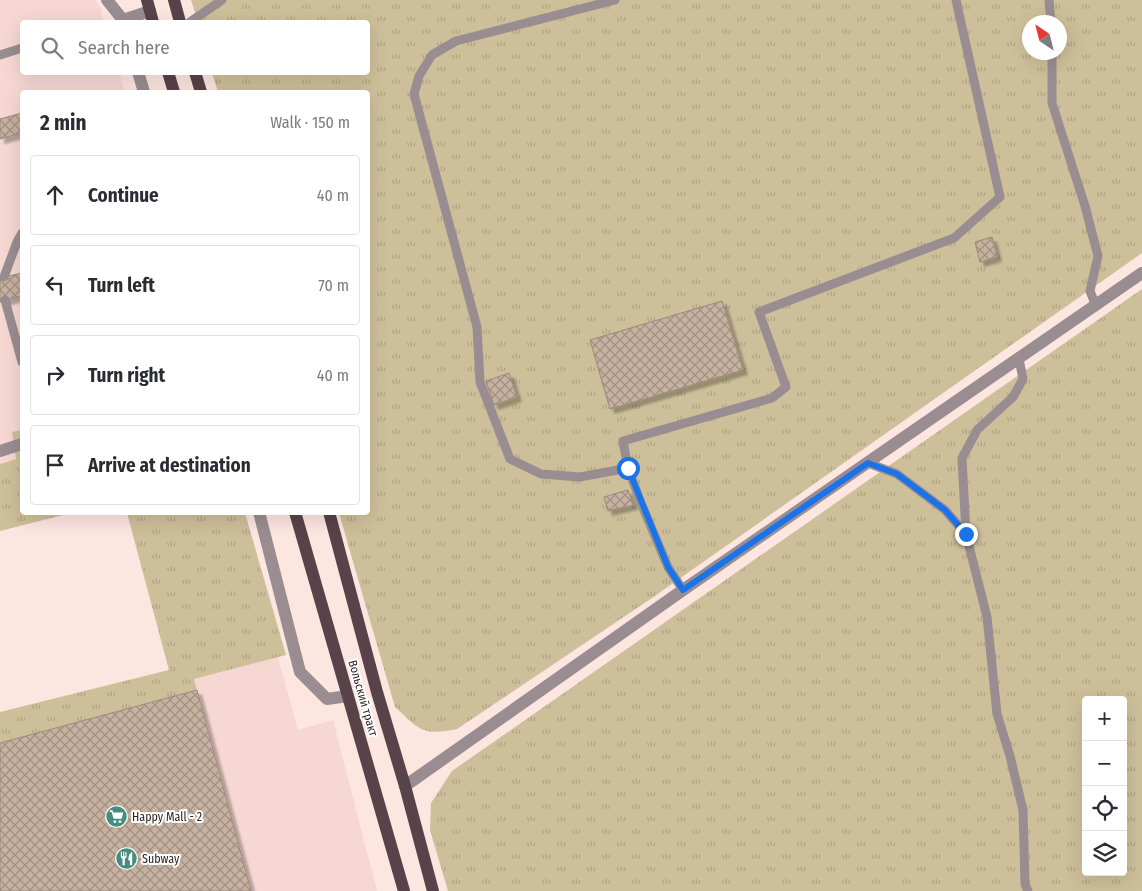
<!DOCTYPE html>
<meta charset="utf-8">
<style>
body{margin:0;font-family:"Fira Sans Condensed",sans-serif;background:#f7f7f7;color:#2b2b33}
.controls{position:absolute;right:15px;bottom:15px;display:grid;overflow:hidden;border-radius:5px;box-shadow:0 5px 20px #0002}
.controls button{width:45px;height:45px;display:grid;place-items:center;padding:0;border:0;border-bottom:1px solid #e1e1e2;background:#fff;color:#2b2b33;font:25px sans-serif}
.compass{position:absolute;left:1022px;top:15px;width:45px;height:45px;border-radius:50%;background:#fff;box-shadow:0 5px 20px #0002;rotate:325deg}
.stop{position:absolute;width:15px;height:15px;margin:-11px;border:4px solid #1a73e8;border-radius:50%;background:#fff}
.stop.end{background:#1a73e8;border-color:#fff;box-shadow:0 1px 5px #0008}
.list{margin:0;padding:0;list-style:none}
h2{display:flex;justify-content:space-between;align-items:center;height:65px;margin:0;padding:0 20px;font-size:21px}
h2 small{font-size:16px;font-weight:400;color:#7c7c81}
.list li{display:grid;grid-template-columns:32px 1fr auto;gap:15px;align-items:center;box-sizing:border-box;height:80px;margin:0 10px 10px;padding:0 10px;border:1px solid #e1e1e2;border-radius:5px}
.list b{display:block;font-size:19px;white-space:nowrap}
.list em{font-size:16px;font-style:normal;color:#7c7c81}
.icon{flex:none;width:28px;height:28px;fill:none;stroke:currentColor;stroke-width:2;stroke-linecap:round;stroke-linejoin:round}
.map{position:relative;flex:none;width:1142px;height:891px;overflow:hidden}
.search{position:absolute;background:#fff;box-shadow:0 5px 20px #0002;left:20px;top:20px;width:350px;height:55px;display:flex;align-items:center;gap:12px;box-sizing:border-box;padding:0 18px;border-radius:5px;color:#7c7c81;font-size:19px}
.panel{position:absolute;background:#fff;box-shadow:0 5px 20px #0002;left:20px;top:90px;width:350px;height:425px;border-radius:5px}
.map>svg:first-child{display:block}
.built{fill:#f6d7d2}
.grass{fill:url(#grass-tufts);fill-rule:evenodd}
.building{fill:url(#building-cross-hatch);stroke:#9d8878;filter:url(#shadow)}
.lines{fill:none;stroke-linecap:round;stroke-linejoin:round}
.lane{stroke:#9a8d91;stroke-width:9}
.street{stroke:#9a8d91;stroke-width:12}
.primary{stroke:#574349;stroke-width:12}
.route{stroke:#1a73e8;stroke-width:6}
.labels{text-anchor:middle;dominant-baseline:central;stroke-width:4;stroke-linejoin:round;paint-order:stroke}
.street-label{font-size:12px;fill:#2e2321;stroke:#fff}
.poi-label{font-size:12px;fill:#2e2321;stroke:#fff;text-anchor:start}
</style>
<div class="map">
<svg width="1142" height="891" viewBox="0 0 1142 891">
<defs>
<pattern id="grass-tufts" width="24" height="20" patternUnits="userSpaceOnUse" patternTransform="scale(1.25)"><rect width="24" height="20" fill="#cdbf99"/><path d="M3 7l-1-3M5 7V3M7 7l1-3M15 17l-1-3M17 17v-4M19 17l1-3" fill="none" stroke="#b0a484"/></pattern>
<pattern id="building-cross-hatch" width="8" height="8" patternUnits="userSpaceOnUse" patternTransform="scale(1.25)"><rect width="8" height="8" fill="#c7b1a0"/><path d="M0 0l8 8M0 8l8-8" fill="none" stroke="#a29082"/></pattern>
<filter id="shadow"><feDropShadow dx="4.5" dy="4.5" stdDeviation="1" flood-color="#0004"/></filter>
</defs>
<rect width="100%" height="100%" fill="#fde5e0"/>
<g class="built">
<polygon points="0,0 94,0 100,6 104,22 22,22 22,72 119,73 125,92 22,92 22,430 13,432 16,459 0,464"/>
<polygon points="268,622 298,730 333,720 377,891 0,891 0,743 176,695 166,656"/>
</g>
<g class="grass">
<path d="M191 0H1142V253L652 598 457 729C422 736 420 730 395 707L339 513 368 512V92H218L212 73 368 72V22H198ZM1030 22H1060V52H1030Z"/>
<path d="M1142 289V891H448L430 830 431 803 452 771ZM1086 700H1123V872H1086Z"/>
<polygon points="22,430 22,512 71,513 0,531 0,464 16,459 12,432"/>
<polygon points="127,513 245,513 286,655 194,679 197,690 0,743 0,712 169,670"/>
</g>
<g class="building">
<polygon points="22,113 22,133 0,139 0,119"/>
<polygon points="992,237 997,257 980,262 975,242"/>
<polygon points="22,273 22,296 0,302 0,278"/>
<polygon points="722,301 743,370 610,409 590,340"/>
<polygon points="509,373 517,397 494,405 486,381"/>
<polygon points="628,490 633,505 608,511 604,497"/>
<polygon points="197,690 251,891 0,891 0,743"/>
</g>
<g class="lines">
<g class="lane">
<polyline points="615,0 456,41 432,55 419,76 414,94 477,327 480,382 510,459 541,474 580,477 628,468"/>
<polyline points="1049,0 1051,22"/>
<polyline points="190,22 222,0"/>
<polyline points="1052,52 1052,103 1085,206 1098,256 1090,291 1096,306"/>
<polyline points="0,55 22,48"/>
<polyline points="4,277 17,242 22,233"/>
<polyline points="5,300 22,362"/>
<polyline points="868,463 897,474 945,510 966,534 987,617 997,714 1010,756 1023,810 1025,884 1028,891"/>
<polyline points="966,534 962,458 977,430 1013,397 1023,379 1019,359"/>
<polyline points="683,590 668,567 641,503 628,468 623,441 772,398 786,387 759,312 954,238 1000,197 956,0"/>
</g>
<g class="street">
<polyline points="107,0 123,20 150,11"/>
<polyline points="138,72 144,92"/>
<polyline points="0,451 22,444"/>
<polyline points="259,512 300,672 327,699 348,696"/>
<polyline points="405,786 683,590 1142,273"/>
</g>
<g class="primary">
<polyline points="147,0 153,22"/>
<polyline points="174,0 180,22"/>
<polyline points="168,72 174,92"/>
<polyline points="195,72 201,92"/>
<polyline points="295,512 404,891"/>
<polyline points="329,512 377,692 405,786 433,891"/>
</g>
</g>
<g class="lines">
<polyline class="route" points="628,468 668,567 683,590 868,463 897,474 945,510 966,534"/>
</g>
<defs>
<symbol id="supermarket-disc" viewBox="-11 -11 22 22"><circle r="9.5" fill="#488c80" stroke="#fff"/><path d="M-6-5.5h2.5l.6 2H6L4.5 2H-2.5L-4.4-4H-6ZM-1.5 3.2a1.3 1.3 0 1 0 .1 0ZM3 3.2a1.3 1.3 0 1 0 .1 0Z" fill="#fff"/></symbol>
<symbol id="restaurant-disc" viewBox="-11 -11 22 22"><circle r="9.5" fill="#488c80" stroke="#fff"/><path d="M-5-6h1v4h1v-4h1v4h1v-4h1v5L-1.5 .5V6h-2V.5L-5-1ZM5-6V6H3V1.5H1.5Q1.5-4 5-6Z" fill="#fff"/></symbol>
</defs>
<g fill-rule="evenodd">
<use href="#supermarket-disc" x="104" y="804" width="25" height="25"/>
<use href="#restaurant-disc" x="114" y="846" width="25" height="25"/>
</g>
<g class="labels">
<g class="street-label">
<text transform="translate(363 698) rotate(74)">Вольский тракт</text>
</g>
<g class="poi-label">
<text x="132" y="817">Happy Mall - 2</text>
<text x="142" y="859">Subway</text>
</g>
</g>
</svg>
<div class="controls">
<button>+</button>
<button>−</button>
<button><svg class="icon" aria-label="locate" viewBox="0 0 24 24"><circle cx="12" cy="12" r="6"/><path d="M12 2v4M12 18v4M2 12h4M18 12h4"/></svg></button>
<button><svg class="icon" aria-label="layers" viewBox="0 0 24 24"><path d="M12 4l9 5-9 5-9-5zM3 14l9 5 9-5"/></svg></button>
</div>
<svg class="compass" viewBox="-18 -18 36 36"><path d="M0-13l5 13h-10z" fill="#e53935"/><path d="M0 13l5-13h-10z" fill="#7c7c81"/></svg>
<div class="stop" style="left:628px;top:468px"></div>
<div class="stop end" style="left:966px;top:534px"></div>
<div class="search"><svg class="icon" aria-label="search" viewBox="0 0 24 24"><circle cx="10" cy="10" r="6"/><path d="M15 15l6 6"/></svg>Search here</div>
<section class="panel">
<h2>2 min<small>Walk · 150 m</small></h2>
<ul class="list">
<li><svg class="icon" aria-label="ahead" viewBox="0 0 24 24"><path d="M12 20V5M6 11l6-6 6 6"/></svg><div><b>Continue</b></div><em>40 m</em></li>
<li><svg class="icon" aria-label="left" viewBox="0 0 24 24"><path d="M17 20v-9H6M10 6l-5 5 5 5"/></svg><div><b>Turn left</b></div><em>70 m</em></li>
<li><svg class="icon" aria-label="right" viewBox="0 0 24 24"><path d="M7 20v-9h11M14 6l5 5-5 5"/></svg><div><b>Turn right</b></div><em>40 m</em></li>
<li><svg class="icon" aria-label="arrive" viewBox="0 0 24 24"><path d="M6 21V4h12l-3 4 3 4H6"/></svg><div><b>Arrive at destination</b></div></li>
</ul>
</section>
</div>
